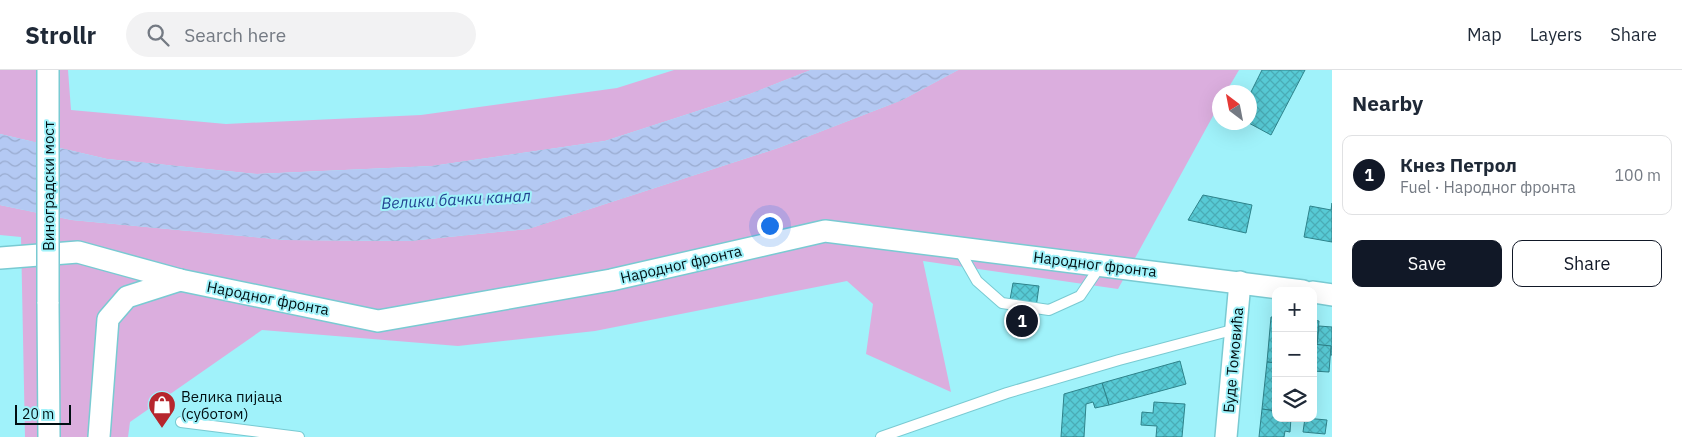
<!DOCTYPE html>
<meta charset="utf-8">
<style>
body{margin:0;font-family:"IBM Plex Sans",sans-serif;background:#f2f2f3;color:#1f2937}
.controls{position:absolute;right:15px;bottom:15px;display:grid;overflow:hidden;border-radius:10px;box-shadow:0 5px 20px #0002}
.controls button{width:45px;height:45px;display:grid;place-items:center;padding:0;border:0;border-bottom:1px solid #e0e1e3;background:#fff;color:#1f2937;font:25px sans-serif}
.compass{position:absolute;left:1212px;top:15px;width:45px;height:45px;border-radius:50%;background:#fff;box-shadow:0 5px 20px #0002;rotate:328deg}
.scale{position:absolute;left:15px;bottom:12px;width:56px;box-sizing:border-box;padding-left:5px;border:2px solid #000f12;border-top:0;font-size:14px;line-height:18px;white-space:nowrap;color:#000f12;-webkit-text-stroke:4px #a0f2fa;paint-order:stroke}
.you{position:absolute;left:769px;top:155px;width:18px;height:18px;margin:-12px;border:4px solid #fff;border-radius:50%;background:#1a73e8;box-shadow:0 0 0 8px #1a73e833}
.badge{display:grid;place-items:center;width:32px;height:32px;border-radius:50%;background:#111827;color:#fff;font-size:16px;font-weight:700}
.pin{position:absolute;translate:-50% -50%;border:2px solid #fff;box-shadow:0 1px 5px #0006}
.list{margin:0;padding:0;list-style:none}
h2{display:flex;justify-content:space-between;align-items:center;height:65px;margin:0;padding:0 20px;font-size:21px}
h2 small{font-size:16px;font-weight:400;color:#747a83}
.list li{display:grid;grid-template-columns:32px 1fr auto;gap:15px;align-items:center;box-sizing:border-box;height:80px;margin:0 10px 10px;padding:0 10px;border:1px solid #e0e1e3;border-radius:10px}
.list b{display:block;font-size:19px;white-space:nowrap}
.list p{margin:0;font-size:16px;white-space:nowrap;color:#747a83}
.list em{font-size:16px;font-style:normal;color:#747a83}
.actions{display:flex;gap:10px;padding:15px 20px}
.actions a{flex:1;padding:11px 0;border:1px solid #111827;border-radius:10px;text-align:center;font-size:18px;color:#111827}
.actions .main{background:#111827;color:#fff}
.icon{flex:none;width:28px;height:28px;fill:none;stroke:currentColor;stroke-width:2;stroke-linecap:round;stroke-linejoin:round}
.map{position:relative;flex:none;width:1332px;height:367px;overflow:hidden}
header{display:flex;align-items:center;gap:30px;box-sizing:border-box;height:70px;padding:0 25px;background:#fff;border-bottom:1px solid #e0e1e3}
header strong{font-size:24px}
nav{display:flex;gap:28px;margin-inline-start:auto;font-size:18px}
.search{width:350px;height:45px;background:#f2f2f3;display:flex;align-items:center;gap:12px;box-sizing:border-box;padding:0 18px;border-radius:28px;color:#747a83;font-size:19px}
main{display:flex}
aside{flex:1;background:#fff}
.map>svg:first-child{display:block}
.grass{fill:#dbaede}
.water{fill:url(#water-waves)}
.building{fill:url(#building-cross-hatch);stroke:#2e838b}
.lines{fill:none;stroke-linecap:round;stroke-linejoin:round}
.lane-casing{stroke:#79cad2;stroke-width:12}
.street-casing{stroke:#79cad2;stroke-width:24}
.lane{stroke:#fff;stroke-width:10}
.street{stroke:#fff;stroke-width:21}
.street-bridge-casing{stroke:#79cad2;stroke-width:24;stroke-linecap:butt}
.street-bridge{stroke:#fff;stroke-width:21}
.labels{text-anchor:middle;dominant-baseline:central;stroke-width:4;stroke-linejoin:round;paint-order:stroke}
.street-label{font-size:15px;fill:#000f12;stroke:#a0f2fa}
.poi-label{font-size:15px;fill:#000f12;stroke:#a0f2fa;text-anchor:start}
.water-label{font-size:16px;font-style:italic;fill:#244492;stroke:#a0f2fa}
</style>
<header>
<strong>Strollr</strong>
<div class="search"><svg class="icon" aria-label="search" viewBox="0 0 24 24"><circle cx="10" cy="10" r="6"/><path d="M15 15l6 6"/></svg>Search here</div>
<nav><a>Map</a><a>Layers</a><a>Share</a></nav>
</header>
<main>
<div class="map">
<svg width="1332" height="367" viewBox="0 0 1332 367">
<defs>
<pattern id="water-waves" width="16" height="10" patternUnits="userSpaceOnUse" patternTransform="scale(1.25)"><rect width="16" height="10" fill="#b4c9f3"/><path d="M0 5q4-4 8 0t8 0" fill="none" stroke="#99abcf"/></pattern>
<pattern id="building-cross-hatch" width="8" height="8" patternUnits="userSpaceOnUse" patternTransform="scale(1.25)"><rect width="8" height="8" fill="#57cad5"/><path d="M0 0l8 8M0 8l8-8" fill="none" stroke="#4aacb6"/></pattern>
</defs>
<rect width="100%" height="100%" fill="#a0f2fa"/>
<g class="grass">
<polygon points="0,0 68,0 71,40 226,54 421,45 617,18 674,0 811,0 750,24 605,71 432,96 257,104 107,89 0,64"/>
<polygon points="958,0 1239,0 1226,22 1220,22 1219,35 1118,219 923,191 951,322 866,284 873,234 847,211 595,261 458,276 262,260 130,352 128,367 25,367 21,167 0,165 0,135 72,150 285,170 409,171 528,159 778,78 902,30"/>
</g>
<polygon class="water" points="811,0 958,0 902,30 778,78 528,159 409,171 285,170 72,150 0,135 0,64 107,89 257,104 432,96 605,71 750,24"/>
<g class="building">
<polygon points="1262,0 1305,0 1271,65 1247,52 1250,52 1250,24"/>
<polygon points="1203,125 1252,135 1246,163 1188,150"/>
<polygon points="1332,133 1332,172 1304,167 1310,136 1331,140"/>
<polygon points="1013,213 1039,216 1035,245 1031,245 1028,262 1009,259 1012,241 1008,241"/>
<polygon points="1271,247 1276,247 1276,293 1267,292"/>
<polygon points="1313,250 1319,251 1317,275 1313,274"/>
<polygon points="1319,256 1332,257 1332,285 1330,285 1331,276 1317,275"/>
<polygon points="1313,274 1331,276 1329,302 1313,301"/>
<polygon points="1180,291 1186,314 1109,335 1102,313"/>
<polygon points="1267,292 1276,293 1276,341 1262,339"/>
<polygon points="1102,313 1109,335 1095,338 1093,332 1086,334 1084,367 1061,367 1064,324"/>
<polygon points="1154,332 1185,334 1182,367 1156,367 1157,356 1141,355 1142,342 1153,343"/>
<polygon points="1262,339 1276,341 1276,348 1291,348 1290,362 1285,361 1284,367 1259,367"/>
<polygon points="1305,348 1327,350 1325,364 1303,362"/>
</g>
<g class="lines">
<defs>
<g id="lane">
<polyline points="958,178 977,211 1002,233 1049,240 1080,226 1101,195"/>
<polyline points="181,352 299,367"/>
<polyline points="881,367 1007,323 1119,290 1236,259"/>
</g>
<g id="street">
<polyline points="0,188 78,182 180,210 378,251 611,210 825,161 1303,221"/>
<polyline points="1313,222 1332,225"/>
<polyline points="48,232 49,367"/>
<polyline points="99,367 108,249 127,227 180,210"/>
<polyline points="1226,367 1240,212"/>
</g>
</defs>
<use href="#lane" class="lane-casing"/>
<use href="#street" class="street-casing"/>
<use href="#lane" class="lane"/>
<use href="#street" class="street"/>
<defs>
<polyline id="street-bridge" points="48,232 48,0"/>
</defs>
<use href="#street-bridge" class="street-bridge-casing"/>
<use href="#street-bridge" class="street-bridge"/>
</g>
<defs>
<symbol id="shop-pin" viewBox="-11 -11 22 30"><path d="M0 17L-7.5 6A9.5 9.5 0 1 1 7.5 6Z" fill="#b6262d" stroke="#a0f2fa"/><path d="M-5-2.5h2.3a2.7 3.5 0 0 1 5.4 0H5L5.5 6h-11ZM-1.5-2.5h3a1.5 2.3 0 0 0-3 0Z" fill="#fff"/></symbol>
</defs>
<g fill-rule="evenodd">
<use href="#shop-pin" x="146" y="319" width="32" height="43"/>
</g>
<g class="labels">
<g class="street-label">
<text transform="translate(48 116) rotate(-90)">Виноградски мост</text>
<text transform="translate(681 194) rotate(-13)">Народног фронта</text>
<text transform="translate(1095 194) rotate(7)">Народног фронта</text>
<text transform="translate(268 228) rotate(11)">Народног фронта</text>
<text transform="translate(1233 290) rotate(-85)">Буде Томовића</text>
</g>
<g class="poi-label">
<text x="181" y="326">Велика пијаца<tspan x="181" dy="17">(суботом)</tspan></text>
</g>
<g class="water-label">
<text transform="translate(456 129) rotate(-3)">Велики бачки канал</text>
</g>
</g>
</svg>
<div class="controls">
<button>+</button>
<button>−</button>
<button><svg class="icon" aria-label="layers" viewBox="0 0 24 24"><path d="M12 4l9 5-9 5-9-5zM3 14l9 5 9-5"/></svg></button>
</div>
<svg class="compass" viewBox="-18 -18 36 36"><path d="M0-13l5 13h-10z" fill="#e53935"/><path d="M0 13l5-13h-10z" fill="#747a83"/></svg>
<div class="scale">20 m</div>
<div class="you"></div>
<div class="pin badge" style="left:1022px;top:251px">1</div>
</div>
<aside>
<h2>Nearby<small></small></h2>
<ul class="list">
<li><span class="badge">1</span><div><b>Кнез Петрол</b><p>Fuel · Народног фронта</p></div><em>100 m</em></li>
</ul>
<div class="actions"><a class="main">Save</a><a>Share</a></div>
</aside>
</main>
